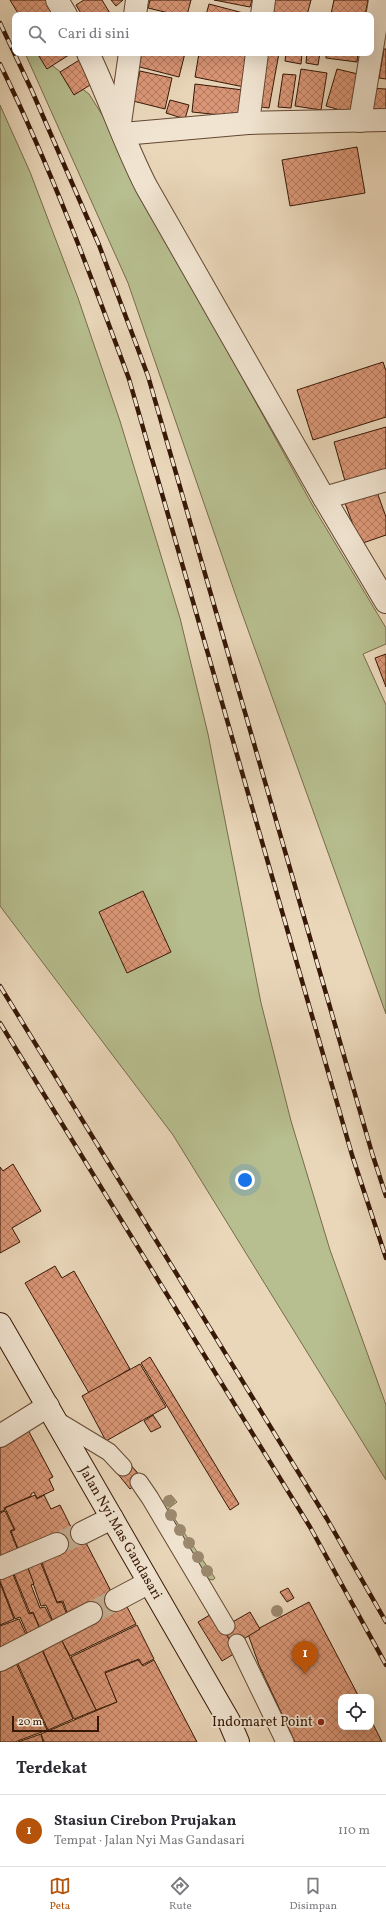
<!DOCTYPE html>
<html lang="id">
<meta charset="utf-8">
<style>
body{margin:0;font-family:Vollkorn,serif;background:#f7f7f7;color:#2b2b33}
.controls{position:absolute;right:12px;bottom:12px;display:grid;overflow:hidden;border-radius:8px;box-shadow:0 4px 16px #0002}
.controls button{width:36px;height:36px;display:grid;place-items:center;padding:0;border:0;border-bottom:1px solid #e1e1e2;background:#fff;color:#2b2b33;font:20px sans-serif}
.scale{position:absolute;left:12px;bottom:10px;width:87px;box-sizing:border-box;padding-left:4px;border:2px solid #371806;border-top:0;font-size:11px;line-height:14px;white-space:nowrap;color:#371806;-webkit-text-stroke:3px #f1e5d2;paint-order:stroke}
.you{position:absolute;left:245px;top:1180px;width:14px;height:14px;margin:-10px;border:3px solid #fff;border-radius:50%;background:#1a73e8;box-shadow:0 0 0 6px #1a73e833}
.badge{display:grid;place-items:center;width:26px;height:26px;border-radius:50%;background:#b45309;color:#fff;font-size:13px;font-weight:700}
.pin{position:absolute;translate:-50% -33px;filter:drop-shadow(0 1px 2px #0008)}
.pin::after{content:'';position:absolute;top:21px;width:14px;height:12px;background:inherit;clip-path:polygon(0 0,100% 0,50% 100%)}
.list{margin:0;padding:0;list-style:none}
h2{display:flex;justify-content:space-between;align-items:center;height:52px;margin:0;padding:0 16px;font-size:17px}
h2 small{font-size:13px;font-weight:400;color:#7c7c81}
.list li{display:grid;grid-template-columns:26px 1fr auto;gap:12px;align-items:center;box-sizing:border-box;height:72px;padding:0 16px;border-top:1px solid #e1e1e2}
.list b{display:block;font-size:15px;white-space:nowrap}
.list p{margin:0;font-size:13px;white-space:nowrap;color:#7c7c81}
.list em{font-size:13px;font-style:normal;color:#7c7c81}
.icon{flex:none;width:22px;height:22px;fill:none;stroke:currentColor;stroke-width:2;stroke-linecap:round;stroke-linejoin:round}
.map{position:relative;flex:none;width:386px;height:1742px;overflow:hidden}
.search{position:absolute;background:#fff;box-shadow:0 4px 16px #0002;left:12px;right:12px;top:12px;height:44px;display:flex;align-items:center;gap:10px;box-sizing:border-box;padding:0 14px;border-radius:8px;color:#7c7c81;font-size:15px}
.sheet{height:124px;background:#fff}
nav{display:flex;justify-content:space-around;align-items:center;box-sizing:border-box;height:56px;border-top:1px solid #e1e1e2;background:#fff;font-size:11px;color:#7c7c81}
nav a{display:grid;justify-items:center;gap:2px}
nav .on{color:#b45309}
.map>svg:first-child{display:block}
.green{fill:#b7be8f;stroke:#776b4a}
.building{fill:url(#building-cross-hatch);stroke:#371806}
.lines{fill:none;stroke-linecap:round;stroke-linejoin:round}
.minor-tunnel{stroke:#c6b196;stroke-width:22;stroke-dasharray:22 11;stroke-linecap:butt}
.service-casing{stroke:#644833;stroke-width:19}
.minor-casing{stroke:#644833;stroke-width:24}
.secondary-casing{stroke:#371806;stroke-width:24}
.service{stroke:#f1e5d2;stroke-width:17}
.minor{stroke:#f1e5d2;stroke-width:22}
.secondary{stroke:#f1e5d2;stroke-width:22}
.rail-casing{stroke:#371806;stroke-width:4.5}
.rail{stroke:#f1e5d2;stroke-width:3;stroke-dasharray:9;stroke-linecap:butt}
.tree{fill:#9c896e}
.poi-dot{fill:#8f2418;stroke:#f1e5d2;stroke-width:1.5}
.labels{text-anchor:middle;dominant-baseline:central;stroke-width:3.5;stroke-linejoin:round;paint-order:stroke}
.street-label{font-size:14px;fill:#371806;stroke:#f1e5d2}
.poi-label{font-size:14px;fill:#371806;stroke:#f1e5d2;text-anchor:end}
</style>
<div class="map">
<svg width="386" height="1742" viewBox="0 0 386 1742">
<defs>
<pattern id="building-cross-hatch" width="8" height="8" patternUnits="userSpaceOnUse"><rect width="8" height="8" fill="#db9777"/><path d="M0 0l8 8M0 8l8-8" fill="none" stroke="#b27a60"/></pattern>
</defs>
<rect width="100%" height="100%" fill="#ead7ba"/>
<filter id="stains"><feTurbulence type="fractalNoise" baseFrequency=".005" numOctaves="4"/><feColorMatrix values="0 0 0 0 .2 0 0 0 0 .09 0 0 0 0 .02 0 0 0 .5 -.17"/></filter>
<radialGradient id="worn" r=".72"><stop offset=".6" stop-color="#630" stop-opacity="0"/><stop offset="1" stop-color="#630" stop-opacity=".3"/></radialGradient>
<g class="green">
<polygon points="25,53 36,53 89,94 125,151 153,216 314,508 386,628 386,644 363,654 386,705 386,1014 238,602 128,283"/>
<polygon points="0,105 30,172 78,298 120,421 180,618 208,734 261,1003 291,1121 330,1250 386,1405 386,1480 173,1135 0,906"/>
<polygon points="171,1495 177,1502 168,1509 215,1578 213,1580 208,1579 162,1503 168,1496"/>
</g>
<g class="building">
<polygon points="10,0 46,0 55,14 19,15"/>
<polygon points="84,0 102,0 111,15 82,15 76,5"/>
<polygon points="111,0 123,0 116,6"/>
<polygon points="150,0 191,0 187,15 177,15 148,8"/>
<polygon points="214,0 252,0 250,7"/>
<polygon points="274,0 311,0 307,15 284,15 271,12"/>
<polygon points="334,0 368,0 365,15 331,14"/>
<polygon points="209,4 251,15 206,15"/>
<polygon points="384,49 386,49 386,79 379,78"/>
<polygon points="37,53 72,53 47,69"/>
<polygon points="140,53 185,53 179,77 136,66"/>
<polygon points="199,53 235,53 250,56 244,87 195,77"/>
<polygon points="264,53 279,53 269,108 254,106"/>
<polygon points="286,53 302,53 301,64 285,61"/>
<polygon points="307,53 320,53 318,65 306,63"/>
<polygon points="326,53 358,53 357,62 326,58"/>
<polygon points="81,59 95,82 74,95 60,72"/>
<polygon points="301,69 327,73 321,110 295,106"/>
<polygon points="337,69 362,75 351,113 326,106"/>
<polygon points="140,71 172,78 165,109 133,101"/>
<polygon points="283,74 296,75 291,108 278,107"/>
<polygon points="195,84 243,90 240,117 192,112"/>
<polygon points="368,88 386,89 386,110 366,108"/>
<polygon points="170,100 189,105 185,119 166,113"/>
<polygon points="357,147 365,193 290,206 282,160"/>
<polygon points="383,362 386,371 386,417 313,440 297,390"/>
<polygon points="386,427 386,476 347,488 334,442"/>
<polygon points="377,492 386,517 386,535 360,544 345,503"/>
<polygon points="386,654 386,687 375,658"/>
<polygon points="143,891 171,952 127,973 99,912"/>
<polygon points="13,1164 41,1211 12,1228 20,1242 0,1253 0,1167 3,1171"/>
<polygon points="55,1266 62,1278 74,1271 130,1369 89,1393 25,1283"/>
<polygon points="150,1357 239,1504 230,1510 141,1363"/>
<polygon points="140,1364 166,1407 106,1441 82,1396"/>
<polygon points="153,1415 161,1427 151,1432 144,1421"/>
<polygon points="27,1428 53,1477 49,1479 54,1490 37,1498 34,1492 31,1494 31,1496 4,1508 5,1510 0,1512 0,1444"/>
<polygon points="129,1463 143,1479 130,1489 117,1473"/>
<polygon points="35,1495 37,1499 44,1495 51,1509 60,1505 73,1531 20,1554 11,1531 15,1530 5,1508"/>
<polygon points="5,1511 14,1529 10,1531 20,1555 0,1563 0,1513"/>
<polygon points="83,1537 113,1595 93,1606 68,1615 63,1601 57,1602 39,1555"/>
<polygon points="38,1556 57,1603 62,1602 67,1615 55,1626 46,1605 41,1606 25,1560"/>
<polygon points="25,1560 34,1584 31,1585 40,1608 45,1607 55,1627 42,1633 33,1612 30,1613 11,1567"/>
<polygon points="10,1567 29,1614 33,1613 42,1634 30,1640 20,1617 15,1619 0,1581 0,1571"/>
<polygon points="0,1583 14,1619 0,1625"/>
<polygon points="288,1588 294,1598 287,1602 280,1592"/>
<polygon points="309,1602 359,1697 341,1697 341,1727 371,1727 371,1720 382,1742 295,1742 259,1665 248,1634"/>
<polygon points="125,1603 136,1624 70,1656 59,1635"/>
<polygon points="250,1612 260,1629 232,1646 222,1628"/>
<polygon points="213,1613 237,1652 222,1661 198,1622"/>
<polygon points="19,1619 29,1641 0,1654 0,1626"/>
<polygon points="137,1625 154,1659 142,1665 139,1659 105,1672 117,1702 96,1710 71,1657"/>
<polygon points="59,1635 96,1710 74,1719 42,1649"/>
<polygon points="42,1650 73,1719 48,1730 16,1660"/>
<polygon points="138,1660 143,1666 154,1660 197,1742 44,1742 41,1734 117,1702 105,1673"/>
<polygon points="16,1663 47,1730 15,1742 0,1742 0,1666"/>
<polygon points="41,1734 43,1742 18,1742"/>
</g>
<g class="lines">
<g class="minor-tunnel">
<polyline points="57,1544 82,1533"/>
<polyline points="91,1613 116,1600"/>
</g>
<defs>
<g id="service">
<polyline points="56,1420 109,1452 123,1467"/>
<polyline points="139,1482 150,1498 226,1626"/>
<polyline points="237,1643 285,1742"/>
</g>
<g id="minor">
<polyline points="57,0 66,15"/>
<polyline points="135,15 137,0"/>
<polyline points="262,15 264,0"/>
<path d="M88 53C109 97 124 143 146 186L324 498 386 602"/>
<polyline points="360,121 380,0"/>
<polyline points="120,123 130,53"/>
<polyline points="248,123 257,53"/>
<polyline points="123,134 248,123 386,120"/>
<polyline points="324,498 386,480"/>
<polyline points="0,1436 48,1406"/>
<polyline points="82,1533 112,1518"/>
<polyline points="0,1568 57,1544"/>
<polyline points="116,1600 148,1583"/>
<polyline points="0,1660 91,1613"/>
</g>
<polyline id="secondary" points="0,1324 229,1721 238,1742"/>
</defs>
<use href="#service" class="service-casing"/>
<use href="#minor" class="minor-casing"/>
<use href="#secondary" class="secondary-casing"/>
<use href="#service" class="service"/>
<use href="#minor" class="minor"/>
<use href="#secondary" class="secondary"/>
<defs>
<g id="rail">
<polyline points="0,23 32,91 99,245 148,376 372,1153 386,1196"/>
<path d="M0 64C50 166 90 273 129 379L352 1155 386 1258"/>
<polyline points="0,986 327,1519 386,1622"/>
<polyline points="0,1023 310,1527 386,1665"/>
</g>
</defs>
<use href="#rail" class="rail-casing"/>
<use href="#rail" class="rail"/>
</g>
<g class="tree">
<circle cx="169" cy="1501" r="6"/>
<circle cx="171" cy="1515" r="6"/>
<circle cx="180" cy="1530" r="6"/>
<circle cx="189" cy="1543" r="6"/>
<circle cx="198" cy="1557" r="6"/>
<circle cx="207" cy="1571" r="6"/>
<circle cx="277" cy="1611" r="6"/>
</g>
<circle class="poi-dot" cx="321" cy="1722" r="4"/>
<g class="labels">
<g class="street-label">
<text transform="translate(120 1533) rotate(60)">Jalan Nyi Mas Gandasari</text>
</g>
<g class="poi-label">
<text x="313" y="1722">Indomaret Point</text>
</g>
</g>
<rect width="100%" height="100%" filter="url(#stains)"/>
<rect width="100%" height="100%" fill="url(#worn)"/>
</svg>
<div class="controls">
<button><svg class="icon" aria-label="locate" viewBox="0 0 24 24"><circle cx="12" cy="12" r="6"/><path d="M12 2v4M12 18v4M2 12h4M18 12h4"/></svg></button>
</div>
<div class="scale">20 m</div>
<div class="you"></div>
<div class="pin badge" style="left:305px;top:1674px">1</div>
<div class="search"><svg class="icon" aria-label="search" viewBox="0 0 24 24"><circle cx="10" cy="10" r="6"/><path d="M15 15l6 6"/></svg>Cari di sini</div>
</div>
<section class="sheet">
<h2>Terdekat<small></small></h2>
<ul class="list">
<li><span class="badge">1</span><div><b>Stasiun Cirebon Prujakan</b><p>Tempat · Jalan Nyi Mas Gandasari</p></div><em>110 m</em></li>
</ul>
</section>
<nav>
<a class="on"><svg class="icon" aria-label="map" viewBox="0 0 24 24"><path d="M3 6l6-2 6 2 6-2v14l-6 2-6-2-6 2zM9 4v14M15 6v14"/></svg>Peta</a>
<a><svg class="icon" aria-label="directions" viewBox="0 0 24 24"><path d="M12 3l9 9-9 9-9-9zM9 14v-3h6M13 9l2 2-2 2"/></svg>Rute</a>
<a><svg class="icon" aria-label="saved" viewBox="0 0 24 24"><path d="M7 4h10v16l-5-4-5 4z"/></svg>Disimpan</a>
</nav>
